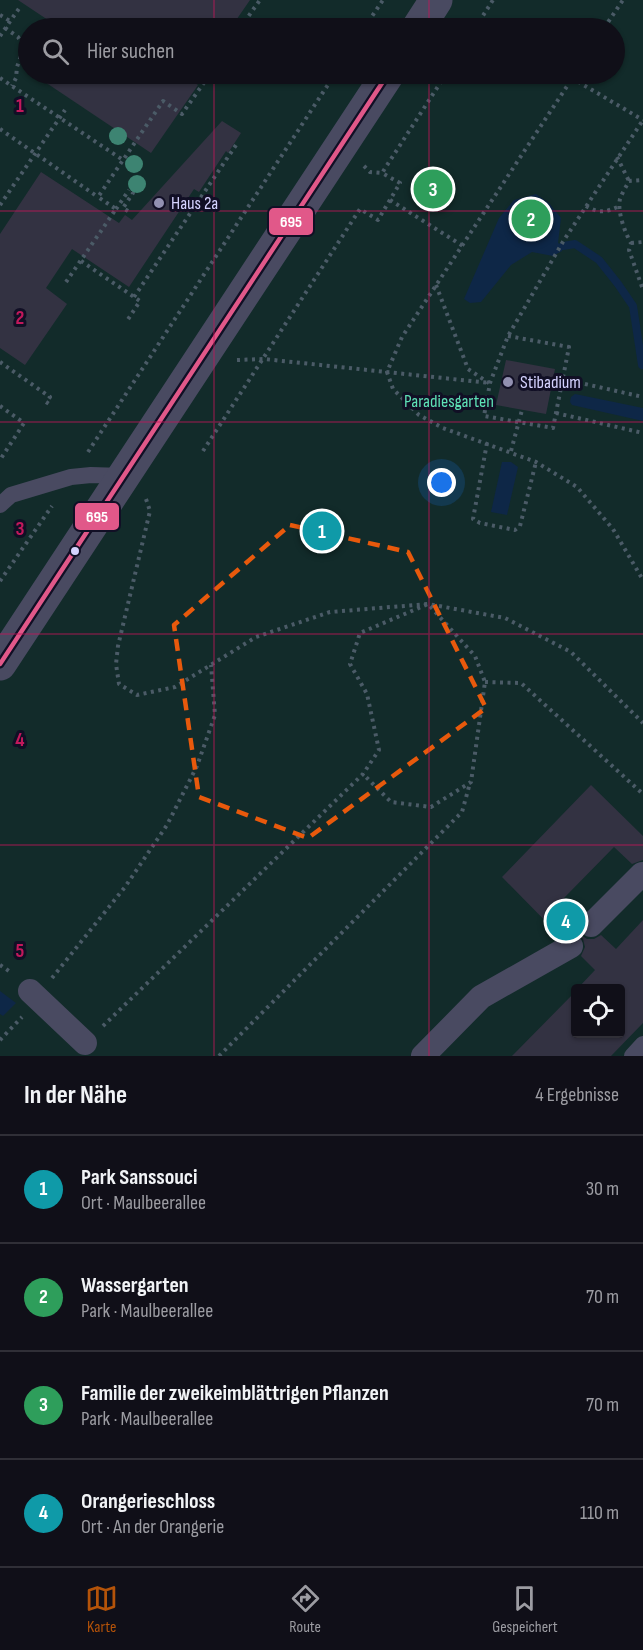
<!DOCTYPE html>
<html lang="de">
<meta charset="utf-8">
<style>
body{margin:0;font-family:"Sofia Sans Condensed",sans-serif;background:#191821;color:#f1f3f6}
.controls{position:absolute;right:18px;bottom:18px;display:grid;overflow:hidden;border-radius:6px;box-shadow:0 2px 4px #0004}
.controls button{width:54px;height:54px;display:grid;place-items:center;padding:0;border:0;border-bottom:2px solid #302f37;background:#100f18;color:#f1f3f6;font:30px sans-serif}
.you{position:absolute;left:442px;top:483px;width:21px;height:21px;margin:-15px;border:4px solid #fff;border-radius:50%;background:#1a73e8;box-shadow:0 0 0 9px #1a73e833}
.badge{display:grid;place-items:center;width:39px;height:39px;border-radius:50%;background:#b45309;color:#fff;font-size:20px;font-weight:700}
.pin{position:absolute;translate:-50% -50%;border:3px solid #fff;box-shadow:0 2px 6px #0006}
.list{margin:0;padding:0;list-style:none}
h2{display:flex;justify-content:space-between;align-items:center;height:78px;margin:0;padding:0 24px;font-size:26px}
h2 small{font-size:20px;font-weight:400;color:#9c9ca2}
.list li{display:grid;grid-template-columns:39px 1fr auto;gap:18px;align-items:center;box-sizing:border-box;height:108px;padding:0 24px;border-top:2px solid #302f37}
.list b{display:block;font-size:22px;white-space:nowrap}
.list p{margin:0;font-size:20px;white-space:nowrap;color:#9c9ca2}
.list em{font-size:20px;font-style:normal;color:#9c9ca2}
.icon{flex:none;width:33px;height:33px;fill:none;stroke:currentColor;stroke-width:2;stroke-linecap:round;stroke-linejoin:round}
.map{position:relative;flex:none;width:643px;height:1056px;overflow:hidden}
.search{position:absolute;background:#100f18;box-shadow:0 2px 4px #0004;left:18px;right:18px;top:18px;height:66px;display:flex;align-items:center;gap:15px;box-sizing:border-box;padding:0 21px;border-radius:33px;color:#9c9ca2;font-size:22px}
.sheet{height:510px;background:#100f18}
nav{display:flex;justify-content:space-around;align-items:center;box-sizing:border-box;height:84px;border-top:2px solid #302f37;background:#100f18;font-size:16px;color:#9c9ca2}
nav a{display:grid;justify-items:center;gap:3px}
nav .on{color:#b45309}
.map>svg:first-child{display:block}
.green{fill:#122b2a;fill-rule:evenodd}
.water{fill:#0e2747}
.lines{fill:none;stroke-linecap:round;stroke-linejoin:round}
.stream{stroke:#0e2747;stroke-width:8}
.building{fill:#333242}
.path{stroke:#4b5b67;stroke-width:4;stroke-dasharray:3 4.5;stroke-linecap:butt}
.service{stroke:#494a61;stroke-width:16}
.pedestrian{stroke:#494a61;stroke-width:24}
.tertiary{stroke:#494a61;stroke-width:33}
.bus-1-casing{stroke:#110f25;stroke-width:9}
.bus-1{stroke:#e15889;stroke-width:4.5}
.tree{fill:#3d8472}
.marked{fill:none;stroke:#e8590c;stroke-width:4.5;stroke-dasharray:12 8;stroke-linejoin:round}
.grid{fill:none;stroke:#c2185b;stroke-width:1.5;stroke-opacity:0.55}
.poi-dot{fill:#9290b1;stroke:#110f25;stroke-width:2}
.bus-dot{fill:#d5d3ff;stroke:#110f25;stroke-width:2}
.labels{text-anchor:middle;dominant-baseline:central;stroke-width:6;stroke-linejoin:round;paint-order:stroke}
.poi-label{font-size:18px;fill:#d5d3ff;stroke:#110f25;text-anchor:start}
.park-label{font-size:18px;fill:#5ee0b6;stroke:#110f25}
.grid-label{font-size:20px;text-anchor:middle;font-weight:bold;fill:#c2185b;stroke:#110f25;stroke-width:6;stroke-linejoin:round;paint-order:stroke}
.line-badge{stroke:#110f25;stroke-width:2}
.badge-label{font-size:16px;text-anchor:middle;font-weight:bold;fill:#fff}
</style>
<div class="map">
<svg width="643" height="1056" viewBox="0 0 643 1056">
<rect width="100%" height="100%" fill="#151420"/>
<path class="green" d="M0 0H643V1056H0ZM28 28H614V74H28ZM576 988H620V1034H576Z"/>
<g class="water">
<polygon points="536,194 549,203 561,218 558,243 563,246 562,251 553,256 532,252 511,265 481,302 470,303 464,299 499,218 514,200"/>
<polygon points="575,394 643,408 643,421 572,405 570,402 571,397"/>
<polygon points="502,462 511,462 518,467 507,515 491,512"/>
<polygon points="0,991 16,1003 3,1016 0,1014"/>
</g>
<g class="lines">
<polyline class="stream" points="563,246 575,244 599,260 618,284 633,306 642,365"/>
</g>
<g class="building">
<polygon points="18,0 250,0 232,26 228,24 225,28 60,28"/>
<polygon points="33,74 181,74 198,85 151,153"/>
<polygon points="222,121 241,133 228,153 226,151 199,192 194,189 129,287 72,249 46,288 67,304 25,365 0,348 0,234 41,172 119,223 125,215 132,220"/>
<polygon points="506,360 555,369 546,414 496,405"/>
<polygon points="591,785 643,836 643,860 632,864 614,847 564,898 581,915 577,921 577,928 581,935 587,939 594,939 601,935 616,949 643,920 643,1023 611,1056 512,1056 576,991 576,1034 621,1034 621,988 578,988 595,970 581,956 585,947 583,939 579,934 572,932 560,936 502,877"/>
</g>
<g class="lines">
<g class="path">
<polyline points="0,15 10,21"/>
<polyline points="478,24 485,28"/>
<polyline points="5,28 18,37 24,47 17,67 16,78 12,86"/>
<polyline points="240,28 260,0"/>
<polyline points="364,28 383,0"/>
<polyline points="475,28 493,0"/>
<polyline points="604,28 623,0"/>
<polyline points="0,36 20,7"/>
<polyline points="565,74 643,120"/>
<polyline points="575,74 402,337 387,372 393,389 419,415 443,428 536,462 577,487 613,529 643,580"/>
<polyline points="0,78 123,160"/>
<polyline points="0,129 98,197"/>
<polyline points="617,157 629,181"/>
<polyline points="364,166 370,172 382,173"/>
<polyline points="390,200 463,246"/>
<polyline points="0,205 65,110"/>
<path d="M586 206C599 214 606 212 620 206"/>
<polyline points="116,209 129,190"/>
<polyline points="128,211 123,208 133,193 129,190"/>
<polyline points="631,243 643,242"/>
<polyline points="81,261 140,301 127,321"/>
<polyline points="66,282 116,209 98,197 163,101 182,114 210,74"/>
<polyline points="436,285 468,369 489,383"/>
<path d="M642 287 629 250 631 243C625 233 617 211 620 199 622 193 626 187 629 181L643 180"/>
<polyline points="134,297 236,145"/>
<polyline points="508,336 569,347 553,428 484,416 490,383 508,336 564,240 643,120"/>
<polyline points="237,360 264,359 490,383"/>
<polyline points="0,362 50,397 46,402 49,404"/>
<polyline points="563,379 643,397"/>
<polyline points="0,406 24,423 0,460"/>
<polyline points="556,413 643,433"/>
<polyline points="487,443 473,519 480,523 515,530 520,526 536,462"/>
<polyline points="203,451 360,209 378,220 400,183 382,173 446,74"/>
<polyline points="511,451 522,410"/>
<polyline points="88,452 335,74"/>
<polyline points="146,499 150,511 118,646 116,664 119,684 137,695 175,687 256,637 330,612 428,604 505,618 571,652 643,723"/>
<polyline points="0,581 52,506"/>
<polyline points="485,682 521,683 643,794"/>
<polyline points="0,965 12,973"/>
<polyline points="52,978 125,887 167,825 197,766 215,715 211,665"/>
<polyline points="103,1026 363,774 379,750 367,694 350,664 360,633 428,604 475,656 485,682 471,782 431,807 391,802 363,774"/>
<polyline points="0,1040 22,1017"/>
<polyline points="219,1056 462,812 470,783"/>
</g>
<g class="service">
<polyline points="0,505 11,495 71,477 91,475 123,476"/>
<polyline points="632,1056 643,1044"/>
</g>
<g class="pedestrian">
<polyline points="591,925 642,874"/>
<polyline points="30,991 85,1043"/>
<polyline points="423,1056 481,997 571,946"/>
</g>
<g class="tertiary">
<polyline points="418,28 436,0"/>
<polyline points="0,664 388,74"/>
</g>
<defs>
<polyline id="bus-1" points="0,664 388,74"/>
</defs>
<use href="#bus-1" class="bus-1-casing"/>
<use href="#bus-1" class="bus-1"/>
</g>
<g class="tree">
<circle cx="118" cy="136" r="9"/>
<circle cx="134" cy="164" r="9"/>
<circle cx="137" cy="184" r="9"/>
</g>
<path class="marked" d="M290 525 408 552 486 708 308 838 199 797 174 625Z"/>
<path class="grid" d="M214 0V28M429 0V28M214 74V1056M429 74V1056M0 211H643M0 422H643M0 634H643M0 845H643"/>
<g class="poi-dot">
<circle cx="159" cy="203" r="6"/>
<circle cx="508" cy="382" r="6"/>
</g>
<circle class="bus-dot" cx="75" cy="551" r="5"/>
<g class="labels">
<g class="poi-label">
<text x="171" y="203">Haus 2a</text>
<text x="520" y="382">Stibadium</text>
</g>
<g class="park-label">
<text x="449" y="401">Paradiesgarten</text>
</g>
</g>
<g class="grid-label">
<text x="20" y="112">1</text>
<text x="20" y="324">2</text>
<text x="20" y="535">3</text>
<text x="20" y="746">4</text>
<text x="20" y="957">5</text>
</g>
<g class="line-badge">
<rect x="268" y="207" width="46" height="29" rx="6" fill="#e15889"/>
<rect x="74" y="502" width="46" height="29" rx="6" fill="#e15889"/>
</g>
<g class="badge-label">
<text x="291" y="227">695</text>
<text x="97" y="522">695</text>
</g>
</svg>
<div class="controls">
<button><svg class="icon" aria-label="locate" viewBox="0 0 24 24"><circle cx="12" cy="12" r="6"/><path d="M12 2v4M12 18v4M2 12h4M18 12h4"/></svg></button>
</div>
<div class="you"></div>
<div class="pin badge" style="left:322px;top:531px;background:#0f9aa8">1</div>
<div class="pin badge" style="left:531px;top:219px;background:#2e9e5b">2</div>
<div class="pin badge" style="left:433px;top:189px;background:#2e9e5b">3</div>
<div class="pin badge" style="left:566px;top:921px;background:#0f9aa8">4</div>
<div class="search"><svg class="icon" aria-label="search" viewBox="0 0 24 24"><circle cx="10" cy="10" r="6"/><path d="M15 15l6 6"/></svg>Hier suchen</div>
</div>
<section class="sheet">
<h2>In der Nähe<small>4 Ergebnisse</small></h2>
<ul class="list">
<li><span class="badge" style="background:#0f9aa8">1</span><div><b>Park Sanssouci</b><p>Ort · Maulbeerallee</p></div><em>30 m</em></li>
<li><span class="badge" style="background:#2e9e5b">2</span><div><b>Wassergarten</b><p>Park · Maulbeerallee</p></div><em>70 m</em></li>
<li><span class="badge" style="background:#2e9e5b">3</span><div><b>Familie der zweikeimblättrigen Pflanzen</b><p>Park · Maulbeerallee</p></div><em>70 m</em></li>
<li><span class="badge" style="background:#0f9aa8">4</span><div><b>Orangerieschloss</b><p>Ort · An der Orangerie</p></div><em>110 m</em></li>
</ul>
</section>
<nav>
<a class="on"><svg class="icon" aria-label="map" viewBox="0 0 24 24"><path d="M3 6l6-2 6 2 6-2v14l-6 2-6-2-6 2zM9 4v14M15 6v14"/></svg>Karte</a>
<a><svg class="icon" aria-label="directions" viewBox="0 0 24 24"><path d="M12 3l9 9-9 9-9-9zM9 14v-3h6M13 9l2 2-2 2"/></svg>Route</a>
<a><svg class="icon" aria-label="saved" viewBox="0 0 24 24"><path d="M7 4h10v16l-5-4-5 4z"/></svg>Gespeichert</a>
</nav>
